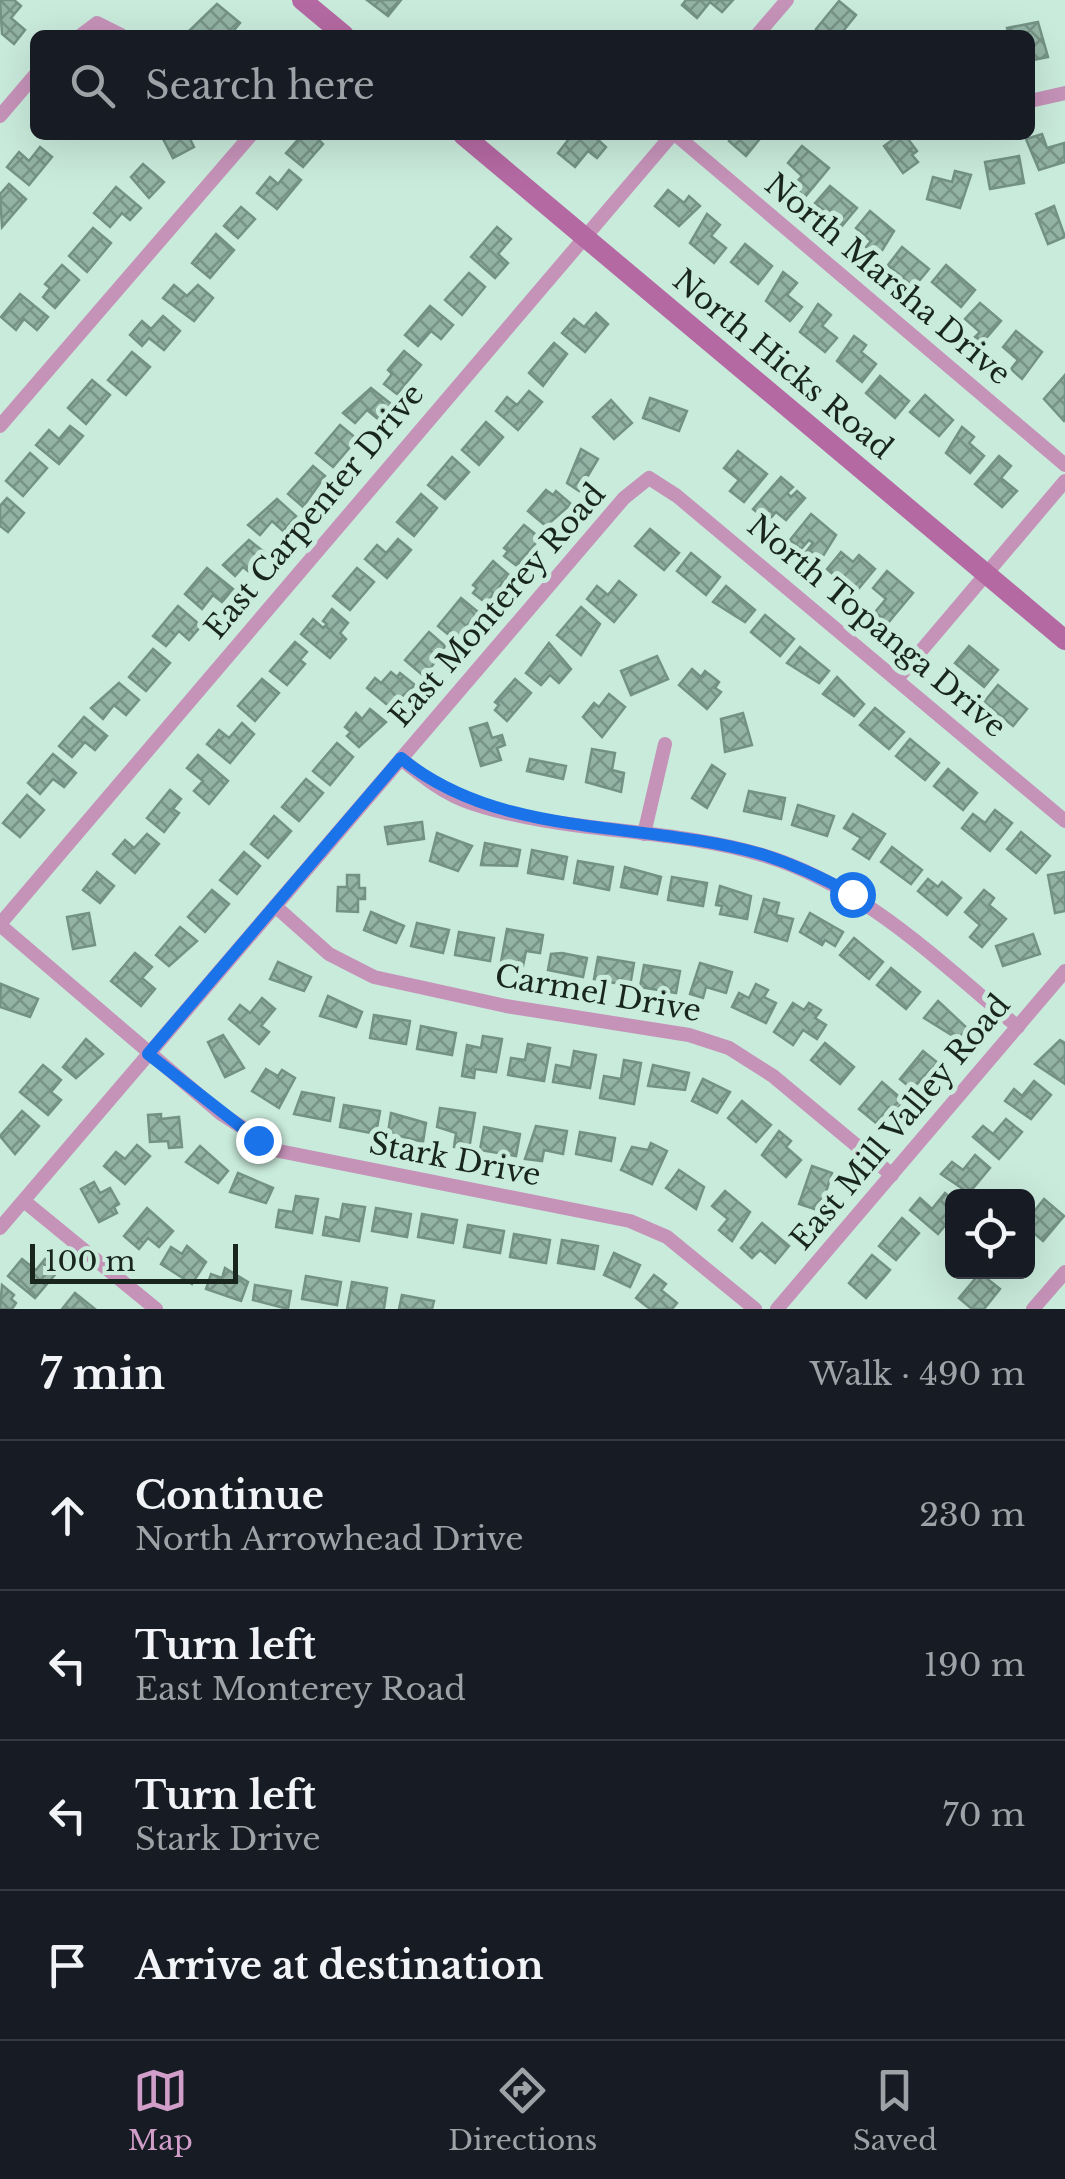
<!DOCTYPE html>
<meta charset="utf-8">
<style>
body{margin:0;font-family:"Libre Baskerville",serif;background:#242831;color:#f1f3f6}
.controls{position:absolute;right:30px;bottom:30px;display:grid;overflow:hidden;border-radius:15px;box-shadow:0 10px 40px #0002}
.controls button{width:90px;height:90px;display:grid;place-items:center;padding:0;border:0;border-bottom:2px solid #363941;background:#171b24;color:#f1f3f6;font:50px sans-serif}
.scale{position:absolute;left:30px;bottom:25px;width:208px;box-sizing:border-box;padding-left:10px;border:5px solid #192620;border-top:0;font-size:28px;line-height:35px;white-space:nowrap;color:#192620;-webkit-text-stroke:8px #c9ebdc;paint-order:stroke}
.stop{position:absolute;width:30px;height:30px;margin:-22px;border:8px solid #1a73e8;border-radius:50%;background:#fff}
.stop.end{background:#1a73e8;border-color:#fff;box-shadow:0 2px 10px #0008}
.list{margin:0;padding:0;list-style:none}
h2{display:flex;justify-content:space-between;align-items:center;height:130px;margin:0;padding:0 40px;font-size:42px}
h2 small{font-size:32px;font-weight:400;color:#9ea1a6}
.list li{display:grid;grid-template-columns:65px 1fr auto;gap:30px;align-items:center;box-sizing:border-box;height:150px;padding:0 40px;border-top:2px solid #363941}
.list b{display:block;font-size:38px;white-space:nowrap}
.list p{margin:0;font-size:32px;white-space:nowrap;color:#9ea1a6}
.list em{font-size:32px;font-style:normal;color:#9ea1a6}
.icon{flex:none;width:55px;height:55px;fill:none;stroke:currentColor;stroke-width:2;stroke-linecap:round;stroke-linejoin:round}
.map{position:relative;flex:none;width:1065px;height:1309px;overflow:hidden}
.search{position:absolute;background:#171b24;box-shadow:0 10px 40px #0002;left:30px;right:30px;top:30px;height:110px;display:flex;align-items:center;gap:25px;box-sizing:border-box;padding:0 35px;border-radius:15px;color:#9ea1a6;font-size:38px}
.sheet{height:730px;background:#171b24}
nav{display:flex;justify-content:space-around;align-items:center;box-sizing:border-box;height:140px;border-top:2px solid #363941;background:#171b24;font-size:28px;color:#9ea1a6}
nav a{display:grid;justify-items:center;gap:5px}
nav .on{color:#d09ec9}
.map>svg:first-child{display:block}
.building{fill:url(#building-cross-hatch);stroke:#739285;stroke-width:2.5}
.lines{fill:none;stroke-linecap:round;stroke-linejoin:round}
.street{stroke:#c592b8;stroke-width:14}
.secondary{stroke:#b469a2;stroke-width:20}
.route{stroke:#1a73e8;stroke-width:12}
.labels{text-anchor:middle;dominant-baseline:central;stroke-width:10;stroke-linejoin:round;paint-order:stroke}
.street-label{font-size:30px;fill:#192620;stroke:#c9ebdc}
</style>
<div class="map">
<svg width="1065" height="1309" viewBox="0 0 1065 1309">
<defs>
<pattern id="building-cross-hatch" width="8" height="8" patternUnits="userSpaceOnUse" patternTransform="scale(2.5)"><rect width="8" height="8" fill="#93b4a5"/><path d="M0 0l8 8M0 8l8-8" fill="none" stroke="#779286"/></pattern>
</defs>
<rect width="100%" height="100%" fill="#c9ebdc"/>
<g class="building">
<polygon points="0,0 14,0 21,6 11,18 25,30 14,44 2,34"/>
<polygon points="367,0 401,0 388,16"/>
<polygon points="686,0 733,0 722,12 710,2 697,18 682,5"/>
<polygon points="839,1 856,15 840,35 823,35 816,29"/>
<polygon points="217,4 240,23 230,35 187,33"/>
<polygon points="1038,22 1048,57 1033,60 1030,35 1009,35 1007,28"/>
<polygon points="1042,134 1047,148 1064,143 1065,162 1039,170 1026,139"/>
<polygon points="161,135 188,135 194,147 173,158"/>
<polygon points="302,135 322,135 318,139 323,144 303,167 286,153"/>
<polygon points="572,135 593,135 606,147 597,158 588,151 575,167 558,153"/>
<polygon points="734,135 763,135 746,156 729,141"/>
<polygon points="899,135 905,135 917,151 912,155 918,162 903,173 884,146"/>
<polygon points="802,146 829,168 805,197 793,186 802,176 788,163"/>
<polygon points="40,147 52,157 29,185 7,167 19,152 29,161"/>
<polygon points="1019,156 1024,183 990,189 985,162"/>
<polygon points="143,164 164,182 149,198 131,177"/>
<polygon points="289,170 301,180 277,209 257,193 270,177 278,184"/>
<polygon points="955,171 971,175 960,208 927,199 933,177 952,182"/>
<polygon points="9,184 26,199 2,227 0,194"/>
<polygon points="830,186 857,208 842,226 815,203"/>
<polygon points="116,187 141,208 130,220 122,213 110,227 94,213"/>
<polygon points="668,190 684,203 689,196 700,206 679,226 655,206"/>
<polygon points="1054,206 1065,237 1048,244 1036,214"/>
<polygon points="241,207 255,219 238,238 224,226"/>
<polygon points="870,211 894,231 878,257 866,247 871,241 856,228"/>
<polygon points="707,214 720,225 711,236 726,248 714,263 690,243"/>
<polygon points="497,227 511,239 498,254 508,263 495,278 471,257"/>
<polygon points="93,228 111,243 87,272 69,256"/>
<polygon points="216,234 234,250 210,278 192,263"/>
<polygon points="745,244 772,266 758,284 731,262"/>
<polygon points="902,247 929,269 914,287 888,265"/>
<polygon points="62,265 79,280 55,308 43,297 50,288 45,284"/>
<polygon points="946,265 975,290 961,307 932,282"/>
<polygon points="783,272 797,283 787,295 802,307 790,321 766,301"/>
<polygon points="469,273 485,287 462,315 445,300"/>
<polygon points="174,285 187,296 198,285 213,298 194,321 163,298"/>
<polygon points="20,294 48,317 37,330 24,319 16,330 1,317"/>
<polygon points="980,303 1001,321 982,343 975,337 980,332 965,319"/>
<polygon points="818,304 831,315 822,326 837,338 825,352 800,332"/>
<polygon points="430,306 453,325 441,339 431,331 418,346 405,335"/>
<polygon points="596,313 608,324 585,352 562,333 574,319 584,327"/>
<polygon points="163,316 180,331 164,350 149,338 142,346 130,335 142,321 151,329"/>
<polygon points="1016,331 1042,352 1022,379 1011,369 1018,360 1003,347"/>
<polygon points="854,336 866,345 861,352 876,364 862,382 837,361"/>
<polygon points="554,343 567,354 543,386 529,373"/>
<polygon points="404,351 421,365 397,394 384,384 392,374 388,370"/>
<polygon points="132,352 150,367 126,395 108,380"/>
<polygon points="1065,375 1065,420 1064,421 1044,399"/>
<polygon points="880,376 909,401 895,418 866,393"/>
<polygon points="92,380 110,395 86,424 68,408"/>
<polygon points="371,388 391,404 378,419 367,410 355,423 343,413"/>
<polygon points="529,391 542,402 518,430 496,411 507,397 517,405"/>
<polygon points="925,395 953,420 939,436 910,412"/>
<polygon points="650,398 687,411 679,431 643,418"/>
<polygon points="611,400 632,423 614,439 593,417"/>
<polygon points="486,422 503,437 479,465 462,450"/>
<polygon points="340,425 357,439 333,467 316,453"/>
<polygon points="70,426 83,436 59,464 36,445 49,430 59,439"/>
<polygon points="962,427 974,437 969,443 984,456 970,473 946,453"/>
<polygon points="581,449 598,459 579,491 567,483"/>
<polygon points="738,451 767,474 744,502 730,491 739,480 724,468"/>
<polygon points="30,453 47,468 23,496 6,481"/>
<polygon points="999,456 1011,466 1001,478 1017,491 1002,507 975,484"/>
<polygon points="452,457 469,472 445,499 428,485"/>
<polygon points="313,466 325,476 303,507 288,494"/>
<polygon points="781,477 793,487 787,493 791,497 797,491 805,498 786,520 776,512 768,521 753,509"/>
<polygon points="546,490 553,495 556,491 571,504 546,526 528,511"/>
<polygon points="421,494 437,508 414,536 397,522"/>
<polygon points="7,498 24,513 8,532 0,526 0,506"/>
<polygon points="277,499 296,516 283,531 272,521 260,535 248,525"/>
<polygon points="811,514 836,535 818,564 805,553 813,543 809,540 801,549 790,540"/>
<polygon points="524,525 540,538 517,566 504,556 508,551 504,548"/>
<polygon points="650,529 679,553 664,570 635,546"/>
<polygon points="398,539 411,550 387,578 365,559 377,545 386,553"/>
<polygon points="249,540 264,552 248,571 243,567 235,576 223,565"/>
<polygon points="841,552 853,562 859,555 875,569 855,593 827,569"/>
<polygon points="691,553 720,577 706,595 677,571"/>
<polygon points="493,561 509,575 486,603 473,593 477,588 473,585"/>
<polygon points="207,568 233,589 222,602 213,595 202,609 185,594"/>
<polygon points="357,568 374,582 350,610 333,596"/>
<polygon points="887,571 913,593 888,623 875,612 886,599 873,588"/>
<polygon points="619,581 636,595 614,622 587,599 597,586 608,595"/>
<polygon points="726,586 755,610 745,622 713,602"/>
<polygon points="461,598 478,612 455,640 438,626"/>
<polygon points="178,606 201,626 189,640 179,631 166,646 153,636"/>
<polygon points="581,607 600,624 581,655 557,635"/>
<polygon points="332,609 348,623 340,633 346,639 330,658 301,634 313,619 323,628 327,624 323,621"/>
<polygon points="765,615 794,639 780,656 751,632"/>
<polygon points="429,632 445,646 425,677 405,660"/>
<polygon points="295,642 307,652 300,660 305,664 287,685 270,671"/>
<polygon points="549,643 571,669 559,683 550,675 541,685 526,673"/>
<polygon points="969,646 998,670 984,687 955,663"/>
<polygon points="800,647 829,671 819,683 787,663"/>
<polygon points="153,649 170,663 146,691 129,677"/>
<polygon points="657,656 668,679 631,695 621,671"/>
<polygon points="692,669 701,677 705,671 719,682 715,688 721,692 707,709 679,685"/>
<polygon points="391,672 397,677 400,673 415,685 390,707 367,688 375,678 381,683"/>
<polygon points="837,677 864,704 854,716 823,694"/>
<polygon points="262,679 279,693 255,721 238,706"/>
<polygon points="515,679 531,693 507,721 495,710 499,705 495,702"/>
<polygon points="119,683 139,700 126,715 114,705 103,719 91,708"/>
<polygon points="998,685 1027,709 1013,726 984,702"/>
<polygon points="609,694 625,707 602,737 583,717 594,703 599,707"/>
<polygon points="875,708 904,732 889,749 860,725"/>
<polygon points="370,709 386,722 359,747 347,736 351,732 345,727 356,713 362,719"/>
<polygon points="743,713 752,745 725,752 721,719"/>
<polygon points="84,717 107,736 95,750 85,742 72,757 59,746"/>
<polygon points="242,723 254,734 230,763 207,744 219,730 229,738"/>
<polygon points="487,723 492,738 502,735 505,745 497,748 501,760 481,766 470,728"/>
<polygon points="910,739 939,763 925,780 896,756"/>
<polygon points="337,743 353,757 330,785 313,771"/>
<polygon points="592,749 615,753 612,770 624,773 621,792 586,782"/>
<polygon points="53,754 76,773 64,787 53,779 40,794 28,783"/>
<polygon points="198,755 228,781 209,804 194,791 203,781 187,768"/>
<polygon points="530,759 566,766 563,779 527,771"/>
<polygon points="712,765 725,774 707,808 692,798"/>
<polygon points="948,769 977,793 963,810 934,786"/>
<polygon points="306,779 323,793 299,821 282,807"/>
<polygon points="170,790 181,799 173,809 179,813 164,832 147,818"/>
<polygon points="749,791 785,798 781,819 744,811"/>
<polygon points="27,795 44,810 20,837 3,823"/>
<polygon points="798,805 834,816 827,836 792,825"/>
<polygon points="995,810 1012,823 990,851 962,828 973,814 985,823"/>
<polygon points="853,814 885,834 869,859 853,849 861,838 844,828"/>
<polygon points="274,816 291,831 268,858 251,844"/>
<polygon points="422,822 424,839 388,844 385,827"/>
<polygon points="1021,832 1050,856 1036,873 1007,849"/>
<polygon points="437,833 472,846 458,871 430,861"/>
<polygon points="147,834 159,844 135,873 113,854 125,840 134,848"/>
<polygon points="485,843 520,850 517,866 481,865"/>
<polygon points="892,847 922,870 911,884 881,862"/>
<polygon points="532,850 567,857 563,879 528,873"/>
<polygon points="244,852 260,866 237,894 220,880"/>
<polygon points="578,861 613,867 609,890 574,883"/>
<polygon points="625,867 661,877 657,894 621,887"/>
<polygon points="97,872 114,886 100,903 83,890"/>
<polygon points="1065,872 1065,911 1055,913 1048,875"/>
<polygon points="347,875 359,875 359,888 365,888 365,899 358,899 358,912 337,911 338,887 347,887"/>
<polygon points="672,877 707,883 703,906 668,900"/>
<polygon points="928,879 938,887 942,882 961,898 947,915 918,891"/>
<polygon points="720,886 751,896 747,919 720,914 722,906 716,905"/>
<polygon points="212,890 229,904 205,932 188,917"/>
<polygon points="984,890 994,898 989,905 1006,919 982,947 970,937 980,925 965,912"/>
<polygon points="764,899 779,903 776,915 793,919 787,941 755,932"/>
<polygon points="371,912 404,926 396,943 364,930"/>
<polygon points="89,913 95,945 73,949 67,917"/>
<polygon points="810,913 843,932 835,946 825,940 822,945 800,932"/>
<polygon points="417,923 449,930 443,953 411,946"/>
<polygon points="180,927 197,941 169,966 156,955"/>
<polygon points="507,929 543,935 540,953 526,951 523,966 501,962"/>
<polygon points="459,932 494,938 490,961 455,955"/>
<polygon points="1033,934 1040,954 1003,966 996,946"/>
<polygon points="854,938 883,962 869,979 840,955"/>
<polygon points="135,953 152,967 142,978 155,989 141,1006 111,981"/>
<polygon points="562,953 587,958 583,977 548,970 551,954"/>
<polygon points="598,957 634,963 630,986 594,979"/>
<polygon points="278,962 311,977 304,991 270,979"/>
<polygon points="700,963 732,972 726,993 706,987 703,998 690,994"/>
<polygon points="644,965 680,971 676,993 640,987"/>
<polygon points="891,968 920,992 906,1009 877,985"/>
<polygon points="1,984 38,999 30,1017 0,1007"/>
<polygon points="756,984 768,990 764,997 776,1003 766,1023 732,1007 739,993 749,998"/>
<polygon points="328,996 362,1012 356,1027 320,1016"/>
<polygon points="262,998 275,1009 261,1026 269,1032 259,1044 229,1019 240,1005 250,1013"/>
<polygon points="938,1001 967,1028 958,1039 924,1018"/>
<polygon points="793,1003 804,1010 809,1003 821,1010 815,1018 826,1025 817,1039 803,1030 793,1045 774,1032"/>
<polygon points="374,1015 410,1021 406,1044 370,1038"/>
<polygon points="421,1026 456,1033 452,1055 417,1049"/>
<polygon points="223,1035 244,1068 225,1077 208,1042"/>
<polygon points="483,1036 502,1039 496,1072 475,1069 474,1078 462,1076 467,1045 481,1048"/>
<polygon points="86,1039 103,1054 76,1078 63,1067"/>
<polygon points="1060,1040 1065,1043 1065,1084 1035,1064"/>
<polygon points="825,1043 854,1067 840,1084 811,1060"/>
<polygon points="528,1044 550,1048 544,1081 508,1075 511,1058 525,1060"/>
<polygon points="574,1051 596,1055 590,1088 553,1082 556,1065 571,1068"/>
<polygon points="923,1051 938,1063 912,1089 900,1079"/>
<polygon points="624,1060 641,1063 634,1104 600,1098 604,1076 621,1079"/>
<polygon points="43,1065 61,1080 51,1092 61,1100 48,1115 20,1092"/>
<polygon points="653,1065 689,1073 685,1090 648,1086"/>
<polygon points="266,1069 278,1076 282,1070 295,1078 279,1108 252,1091"/>
<polygon points="703,1079 730,1092 717,1113 692,1101"/>
<polygon points="1034,1081 1051,1095 1031,1119 1005,1101 1014,1089 1022,1096"/>
<polygon points="882,1082 904,1101 895,1112 889,1107 876,1123 859,1109"/>
<polygon points="302,1092 334,1098 330,1121 294,1114"/>
<polygon points="742,1101 771,1125 756,1142 728,1118"/>
<polygon points="344,1105 380,1111 376,1134 340,1127"/>
<polygon points="440,1108 475,1113 469,1149 454,1147 456,1133 437,1127"/>
<polygon points="22,1111 39,1126 15,1154 0,1136"/>
<polygon points="391,1113 426,1123 423,1142 388,1133"/>
<polygon points="161,1114 161,1119 179,1117 182,1147 169,1148 168,1141 150,1142 148,1115"/>
<polygon points="1006,1119 1022,1132 999,1159 973,1137 983,1126 993,1134"/>
<polygon points="536,1126 567,1131 563,1154 544,1150 542,1161 525,1159"/>
<polygon points="484,1127 520,1134 516,1156 480,1150"/>
<polygon points="779,1131 791,1141 786,1147 801,1160 786,1177 762,1155"/>
<polygon points="580,1132 615,1138 611,1161 576,1154"/>
<polygon points="651,1143 667,1151 652,1184 621,1170 632,1147 648,1150"/>
<polygon points="137,1145 150,1156 125,1184 104,1166 116,1152 125,1159"/>
<polygon points="200,1146 228,1171 218,1183 186,1162"/>
<polygon points="975,1155 990,1168 969,1193 941,1174 952,1162 963,1170"/>
<polygon points="812,1166 832,1173 820,1211 799,1204"/>
<polygon points="679,1170 704,1187 696,1209 666,1188"/>
<polygon points="238,1173 273,1188 266,1203 230,1192"/>
<polygon points="94,1182 100,1193 110,1188 119,1204 114,1207 117,1213 99,1222 81,1189"/>
<polygon points="725,1191 750,1212 732,1241 719,1230 728,1219 712,1206"/>
<polygon points="945,1193 952,1199 952,1217 938,1234 910,1210 920,1198 932,1209"/>
<polygon points="296,1196 318,1199 312,1233 276,1227 279,1210 293,1212"/>
<polygon points="1044,1199 1064,1216 1043,1241 1028,1228 1028,1219"/>
<polygon points="343,1204 365,1207 359,1241 323,1235 326,1217 340,1220"/>
<polygon points="147,1208 173,1231 159,1247 148,1238 139,1249 124,1236"/>
<polygon points="376,1208 411,1214 407,1237 372,1231"/>
<polygon points="422,1214 457,1220 453,1243 418,1237"/>
<polygon points="902,1218 919,1233 896,1260 879,1246"/>
<polygon points="762,1223 789,1246 775,1263 760,1250 752,1258 741,1248"/>
<polygon points="468,1225 504,1231 500,1253 464,1247"/>
<polygon points="514,1234 550,1240 546,1263 510,1257"/>
<polygon points="562,1240 598,1246 594,1269 558,1263"/>
<polygon points="187,1246 206,1262 192,1284 161,1264 171,1247 182,1254"/>
<polygon points="614,1253 640,1265 630,1287 604,1275"/>
<polygon points="872,1255 890,1270 866,1298 849,1283"/>
<polygon points="22,1259 36,1270 45,1259 59,1270 35,1298 8,1276"/>
<polygon points="225,1268 248,1282 241,1301 206,1289 211,1274 222,1278"/>
<polygon points="980,1273 1000,1289 984,1309 972,1309 959,1298"/>
<polygon points="654,1275 666,1284 661,1290 677,1303 672,1309 650,1309 636,1298"/>
<polygon points="306,1276 341,1282 337,1305 302,1299"/>
<polygon points="352,1282 387,1288 384,1309 347,1309"/>
<polygon points="2,1285 14,1295 11,1299 16,1303 12,1309 0,1309"/>
<polygon points="255,1285 291,1291 288,1309 253,1300"/>
<polygon points="75,1293 95,1309 62,1309"/>
<polygon points="402,1295 434,1301 432,1309 399,1309"/>
</g>
<g class="lines">
<g class="street">
<polyline points="81,35 97,23 121,35"/>
<polyline points="757,35 787,0"/>
<polyline points="1030,101 1065,93"/>
<polyline points="0,116 35,75"/>
<polyline points="676,135 1065,465"/>
<polyline points="0,426 251,135"/>
<polyline points="898,678 1065,481"/>
<path d="M401 759C422 776 444 794 471 803 564 834 669 827 762 855 863 885 938 961 1018 1027"/>
<polyline points="644,834 665,744"/>
<polyline points="275,906 329,954 374,977 506,1006 689,1035 729,1048 773,1076 892,1175"/>
<polyline points="0,924 672,135"/>
<polyline points="0,925 220,1113 279,1151 630,1221 667,1237 755,1309"/>
<polyline points="24,1201 156,1309"/>
<polyline points="0,1228 624,498 649,478 677,496 1065,821"/>
<polyline points="777,1309 1065,971"/>
<polyline points="1033,1309 1065,1272"/>
</g>
<g class="secondary">
<polyline points="302,0 344,35"/>
<polyline points="463,135 1065,640"/>
</g>
</g>
<g class="lines">
<path class="route" d="M258 1140 148 1054 401 758C501 840 642 820 761 854 793 864 823 878 852 894"/>
</g>
<g class="labels">
<g class="street-label">
<text transform="translate(888 279) rotate(40)">North Marsha Drive</text>
<text transform="translate(783 364) rotate(40)">North Hicks Road</text>
<text transform="translate(314 511) rotate(-50)">East Carpenter Drive</text>
<text transform="translate(497 605) rotate(-49)">East Monterey Road</text>
<text transform="translate(877 626) rotate(40)">North Topanga Drive</text>
<text transform="translate(598 993) rotate(10)">Carmel Drive</text>
<text transform="translate(900 1122) rotate(-50)">East Mill Valley Road</text>
<text transform="translate(455 1159) rotate(11)">Stark Drive</text>
</g>
</g>
</svg>
<div class="controls">
<button><svg class="icon" aria-label="locate" viewBox="0 0 24 24"><circle cx="12" cy="12" r="6"/><path d="M12 2v4M12 18v4M2 12h4M18 12h4"/></svg></button>
</div>
<div class="scale">100 m</div>
<div class="stop" style="left:852px;top:894px"></div>
<div class="stop end" style="left:258px;top:1140px"></div>
<div class="search"><svg class="icon" aria-label="search" viewBox="0 0 24 24"><circle cx="10" cy="10" r="6"/><path d="M15 15l6 6"/></svg>Search here</div>
</div>
<section class="sheet">
<h2>7 min<small>Walk · 490 m</small></h2>
<ul class="list">
<li><svg class="icon" aria-label="ahead" viewBox="0 0 24 24"><path d="M12 20V5M6 11l6-6 6 6"/></svg><div><b>Continue</b><p>North Arrowhead Drive</p></div><em>230 m</em></li>
<li><svg class="icon" aria-label="left" viewBox="0 0 24 24"><path d="M17 20v-9H6M10 6l-5 5 5 5"/></svg><div><b>Turn left</b><p>East Monterey Road</p></div><em>190 m</em></li>
<li><svg class="icon" aria-label="left" viewBox="0 0 24 24"><path d="M17 20v-9H6M10 6l-5 5 5 5"/></svg><div><b>Turn left</b><p>Stark Drive</p></div><em>70 m</em></li>
<li><svg class="icon" aria-label="arrive" viewBox="0 0 24 24"><path d="M6 21V4h12l-3 4 3 4H6"/></svg><div><b>Arrive at destination</b></div></li>
</ul>
</section>
<nav>
<a class="on"><svg class="icon" aria-label="map" viewBox="0 0 24 24"><path d="M3 6l6-2 6 2 6-2v14l-6 2-6-2-6 2zM9 4v14M15 6v14"/></svg>Map</a>
<a><svg class="icon" aria-label="directions" viewBox="0 0 24 24"><path d="M12 3l9 9-9 9-9-9zM9 14v-3h6M13 9l2 2-2 2"/></svg>Directions</a>
<a><svg class="icon" aria-label="saved" viewBox="0 0 24 24"><path d="M7 4h10v16l-5-4-5 4z"/></svg>Saved</a>
</nav>
